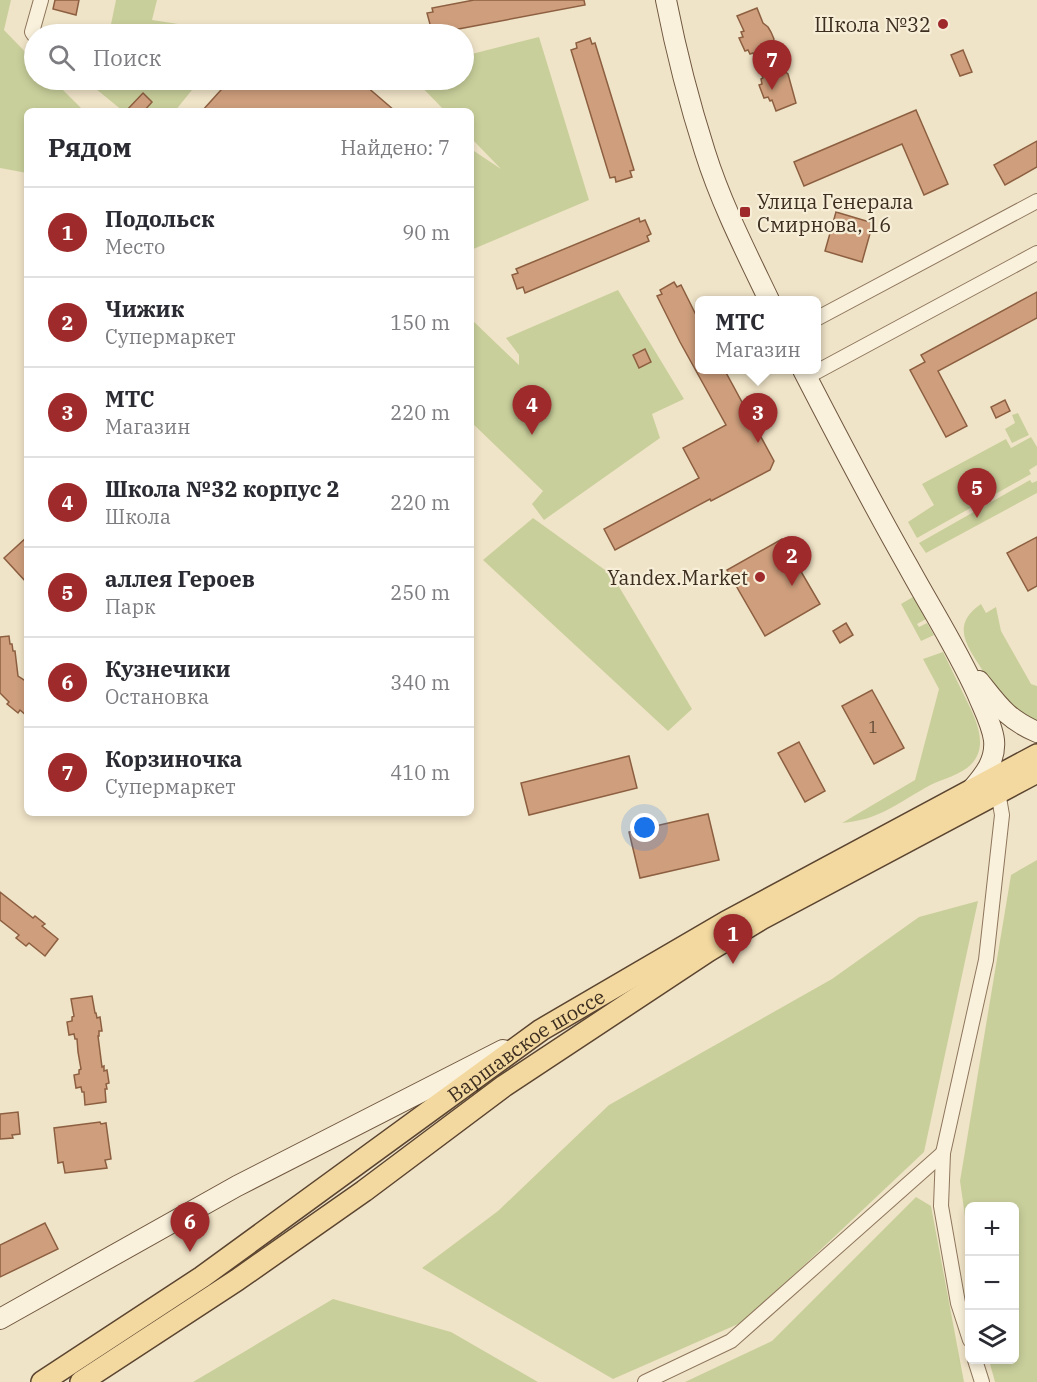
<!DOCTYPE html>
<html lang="ru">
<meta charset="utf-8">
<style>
body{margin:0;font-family:"IBM Plex Serif",serif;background:#f7f7f7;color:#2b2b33}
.controls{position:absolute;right:18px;bottom:18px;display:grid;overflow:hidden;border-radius:9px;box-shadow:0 3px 9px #0003}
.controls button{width:54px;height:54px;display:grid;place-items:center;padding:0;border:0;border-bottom:2px solid #e1e1e2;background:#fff;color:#2b2b33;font:30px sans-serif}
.you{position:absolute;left:645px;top:828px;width:21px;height:21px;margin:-15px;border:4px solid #fff;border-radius:50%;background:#1a73e8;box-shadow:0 0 0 9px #1a73e833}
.badge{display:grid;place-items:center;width:39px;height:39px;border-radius:50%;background:#9e2a2b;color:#fff;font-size:20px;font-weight:700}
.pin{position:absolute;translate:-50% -50px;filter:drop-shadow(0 2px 3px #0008)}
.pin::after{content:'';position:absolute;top:32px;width:21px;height:18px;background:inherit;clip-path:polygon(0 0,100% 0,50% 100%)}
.popup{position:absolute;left:695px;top:296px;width:126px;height:78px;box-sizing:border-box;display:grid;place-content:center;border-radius:9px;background:#fff;filter:drop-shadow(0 2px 4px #0005);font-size:20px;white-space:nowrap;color:#7c7c81}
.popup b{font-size:22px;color:#2b2b33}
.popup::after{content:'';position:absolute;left:50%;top:100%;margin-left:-12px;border:12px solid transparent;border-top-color:#fff}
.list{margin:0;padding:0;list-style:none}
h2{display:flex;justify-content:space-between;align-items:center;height:78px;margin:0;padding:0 24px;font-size:26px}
h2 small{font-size:20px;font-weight:400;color:#7c7c81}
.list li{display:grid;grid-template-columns:39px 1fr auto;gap:18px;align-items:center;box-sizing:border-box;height:90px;padding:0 24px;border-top:2px solid #e1e1e2}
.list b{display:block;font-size:22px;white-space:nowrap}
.list p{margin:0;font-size:20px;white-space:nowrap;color:#7c7c81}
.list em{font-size:20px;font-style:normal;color:#7c7c81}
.icon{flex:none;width:33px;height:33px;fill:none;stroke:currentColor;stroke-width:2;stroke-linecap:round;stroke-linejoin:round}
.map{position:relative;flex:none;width:1037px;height:1382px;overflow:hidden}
.search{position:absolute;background:#fff;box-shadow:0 3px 9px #0003;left:24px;top:24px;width:450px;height:66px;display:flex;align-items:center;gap:15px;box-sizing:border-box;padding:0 21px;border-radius:33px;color:#7c7c81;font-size:22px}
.panel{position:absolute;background:#fff;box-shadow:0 3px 9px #0003;left:24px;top:108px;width:450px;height:708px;border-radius:9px}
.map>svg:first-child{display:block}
.green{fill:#c9cf9b}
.building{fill:#cf9f7d;stroke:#8d5f41;stroke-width:1.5}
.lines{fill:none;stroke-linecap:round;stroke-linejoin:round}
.minor-casing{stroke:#8d765c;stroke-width:16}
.secondary-casing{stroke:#6f573f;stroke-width:22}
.primary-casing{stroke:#5b4430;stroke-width:24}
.minor{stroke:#faf1dc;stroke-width:14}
.secondary{stroke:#faf1dc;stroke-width:20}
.primary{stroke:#f3d9a0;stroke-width:21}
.poi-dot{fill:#9e2a2b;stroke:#f7eed8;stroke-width:2}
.labels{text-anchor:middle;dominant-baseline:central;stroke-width:4.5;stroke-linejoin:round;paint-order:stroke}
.number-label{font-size:16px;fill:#624a37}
.poi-label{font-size:20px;fill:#3d2e20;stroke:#f7eed8;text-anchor:end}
.street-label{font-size:20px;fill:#3d2e20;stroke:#f7eed8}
</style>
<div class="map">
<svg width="1037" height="1382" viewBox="0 0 1037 1382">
<rect width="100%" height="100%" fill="#f0e4c8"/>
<g class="green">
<polygon points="0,0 11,0 4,30 34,61 34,80 53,80 84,111 27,111 27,173 0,168"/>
<polygon points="116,0 157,0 152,20 237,33 109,34"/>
<polygon points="539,37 589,200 471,250 471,149 501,169 471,138 471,111 445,111 415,80 464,80 464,56"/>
<polygon points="85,80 200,80 175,111 123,111"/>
<polygon points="618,290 684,399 652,414 660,438 544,520 532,504 543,491 471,422 471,319 519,365 519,355 506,338"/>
<polygon points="1018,413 1029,435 1012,443 1005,429 1015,423 1012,415"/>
<polygon points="1031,437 1037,447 1037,465 1029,470 1031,474 917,538 908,522 934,505 922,484 1006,439 1011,448"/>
<polygon points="1030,480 1032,483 1037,481 1037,493 926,553 919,543"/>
<polygon points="533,518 612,575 692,709 668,731 483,560"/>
<polygon points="913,597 926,619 917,624 919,627 927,623 934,635 921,641 901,604"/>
<path d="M981 604 986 613 996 607 1001 631 1031 684 1037 686V722C1027 717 1012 712 1004 704 997 698 991 684 986 676 971 650 947 627 981 604Z"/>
<path d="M943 652C950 666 956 679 963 693 974 716 993 748 967 768 955 777 938 780 925 788 895 805 878 820 842 823L915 780 939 689 923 659Z"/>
<polygon points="1037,860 1037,1382 995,1382 989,1360 1014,1360 1014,1206 970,1206 969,1245 960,1181 1011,875"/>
<polygon points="978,901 924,1152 745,1321 613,1379 422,1268 498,1211 609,1105 832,979 919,917"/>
<polygon points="916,1197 931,1206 964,1382 685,1382 772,1341"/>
<polygon points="333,1299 451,1332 538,1382 193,1382"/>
</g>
<g class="building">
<polygon points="55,0 79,0 76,15 53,9"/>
<polygon points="474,0 584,0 585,5 437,33 436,27 431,28 427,13 433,12 432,8"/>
<polygon points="757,8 763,23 768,27 771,32 774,39 772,45 783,70 788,74 796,103 776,111 772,100 770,101 768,97 764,98 759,85 762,84 761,79 763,78 753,53 750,54 748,50 745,51 739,38 743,37 741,32 744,31 737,16"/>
<polygon points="590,38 592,44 595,43 634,170 630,171 632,177 616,182 615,177 610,178 571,50 577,48 576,43"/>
<polygon points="963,50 972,72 960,76 951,55"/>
<polygon points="230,80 257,80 264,86 270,80 359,80 395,111 202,111"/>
<polygon points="143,93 152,102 144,111 126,111"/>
<polygon points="916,110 948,184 924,195 902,144 804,186 794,162"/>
<polygon points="1037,141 1037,167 1005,185 994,165"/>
<polygon points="836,212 873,223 862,262 825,251"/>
<polygon points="639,218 640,222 645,220 651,234 647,236 649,241 525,293 523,287 517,289 512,275 518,273 516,269"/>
<polygon points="674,282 677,287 681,285 699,321 699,369 724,369 774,461 770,470 711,501 710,499 615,550 604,529 699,478 683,448 726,425 680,342 657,296 662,294 660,290"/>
<polygon points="1037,292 1037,318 938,371 967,426 946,437 910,370 925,362 921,355"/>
<polygon points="645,349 651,362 639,368 633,355"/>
<polygon points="1005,400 1010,411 996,418 991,407"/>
<polygon points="27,537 27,583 4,558"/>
<polygon points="1037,537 1037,586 1028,591 1007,553"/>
<polygon points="782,539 820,604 765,636 727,570"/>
<polygon points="846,623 853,635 840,643 833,631"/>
<polygon points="9,636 10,644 12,644 13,651 15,651 18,676 27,682 27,716 20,710 18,713 7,704 9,702 0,693 0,637"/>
<polygon points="872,690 904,748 874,764 842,706"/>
<polygon points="799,742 825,791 805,802 778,753"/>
<polygon points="629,756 637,788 529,815 521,783"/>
<polygon points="708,814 719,860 640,878 629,832"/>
<polygon points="0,892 33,918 35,916 45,924 42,926 58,939 45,956 29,943 26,946 16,938 19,935 0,920"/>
<polygon points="92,996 95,1013 96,1013 97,1018 100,1017 102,1031 99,1031 99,1036 98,1036 102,1067 104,1066 104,1071 107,1070 109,1083 106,1084 107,1089 105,1089 106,1102 85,1105 84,1092 82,1092 81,1087 76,1088 74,1075 79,1074 79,1070 81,1069 78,1052 77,1039 75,1039 74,1034 69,1035 67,1022 72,1021 72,1017 74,1016 71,999"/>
<polygon points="18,1112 20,1134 12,1135 13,1138 0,1139 0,1114"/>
<polygon points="100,1122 101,1124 106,1123 109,1145 111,1159 105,1160 107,1168 65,1173 63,1162 58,1163 54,1128"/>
<polygon points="45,1223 58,1249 0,1277 0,1245"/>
</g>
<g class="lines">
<defs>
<g id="minor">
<polyline points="34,35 32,32 41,0"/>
<polyline points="816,319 1037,201"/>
<polyline points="807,377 1037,253"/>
<polyline points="970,1340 958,1303 941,1206 943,1153 986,960 1002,815 998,792"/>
<polyline points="975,1360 982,1382"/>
<polyline points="645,1382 731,1341 943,1153"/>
</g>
<g id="secondary">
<path d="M666 0C676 51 689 102 705 152 721 203 746 252 769 300"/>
<path d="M803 370C837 436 872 503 909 568 932 610 957 649 977 693 983 708 992 724 994 740 996 760 985 774 973 788"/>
<path d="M979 681C999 706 1007 719 1037 732"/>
<polyline points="0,1319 237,1186 503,1050"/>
</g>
<g id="primary">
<path id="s1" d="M42 1382 202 1277 541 1030 726 922 1037 755"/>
<polyline points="81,1382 237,1280 364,1191 504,1086 708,951 761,919 1037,772"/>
</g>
</defs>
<use href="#minor" class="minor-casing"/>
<use href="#secondary" class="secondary-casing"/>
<use href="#primary" class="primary-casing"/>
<use href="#minor" class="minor"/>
<use href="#secondary" class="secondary"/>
<use href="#primary" class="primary"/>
</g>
<g class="poi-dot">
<circle cx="943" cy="24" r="6"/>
<rect x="739" y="206" width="12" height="12" rx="3"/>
<circle cx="760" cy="577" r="6"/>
</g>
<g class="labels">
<g class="number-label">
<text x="873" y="727">1</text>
</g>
<g class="poi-label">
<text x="931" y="24">Школа №32</text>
<text x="757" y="201" text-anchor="start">Улица Генерала<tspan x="757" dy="23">Смирнова, 16</tspan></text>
<text x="748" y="577">Yandex.Market</text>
</g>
<g class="street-label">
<text stroke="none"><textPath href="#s1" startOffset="590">Варшавское шоссе</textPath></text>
</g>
</g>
</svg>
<div class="controls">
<button>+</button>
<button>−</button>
<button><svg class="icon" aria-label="layers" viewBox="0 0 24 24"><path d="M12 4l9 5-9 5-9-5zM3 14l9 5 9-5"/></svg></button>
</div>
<div class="you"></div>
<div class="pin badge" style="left:733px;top:964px">1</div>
<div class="pin badge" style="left:792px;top:586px">2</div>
<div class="pin badge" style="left:758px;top:443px">3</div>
<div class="popup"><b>МТС</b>Магазин</div>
<div class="pin badge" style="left:532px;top:435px">4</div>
<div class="pin badge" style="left:977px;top:518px">5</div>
<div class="pin badge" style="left:190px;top:1252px">6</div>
<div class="pin badge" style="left:772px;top:90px">7</div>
<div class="search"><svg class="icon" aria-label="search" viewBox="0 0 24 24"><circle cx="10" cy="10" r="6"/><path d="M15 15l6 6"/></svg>Поиск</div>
<section class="panel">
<h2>Рядом<small>Найдено: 7</small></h2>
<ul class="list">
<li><span class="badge">1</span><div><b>Подольск</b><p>Место</p></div><em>90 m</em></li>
<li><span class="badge">2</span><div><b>Чижик</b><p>Супермаркет</p></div><em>150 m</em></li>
<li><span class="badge">3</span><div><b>МТС</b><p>Магазин</p></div><em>220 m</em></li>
<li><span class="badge">4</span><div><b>Школа №32 корпус 2</b><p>Школа</p></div><em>220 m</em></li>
<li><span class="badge">5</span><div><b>аллея Героев</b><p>Парк</p></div><em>250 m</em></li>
<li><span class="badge">6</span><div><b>Кузнечики</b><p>Остановка</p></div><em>340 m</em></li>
<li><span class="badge">7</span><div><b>Корзиночка</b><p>Супермаркет</p></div><em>410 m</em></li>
</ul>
</section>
</div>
